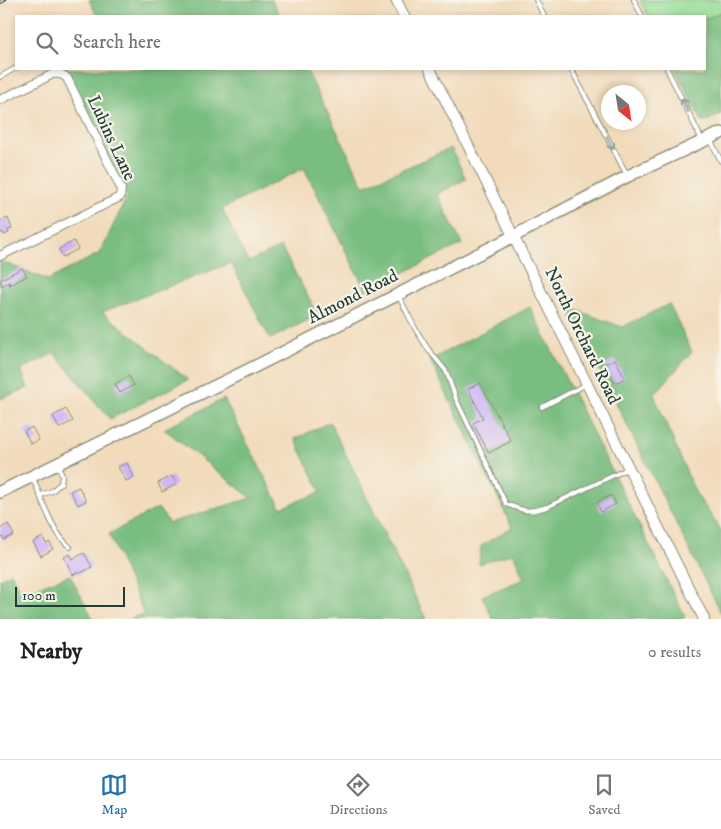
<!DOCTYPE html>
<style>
body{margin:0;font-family:"IM FELL DW Pica",serif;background:#f2f2f2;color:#202124}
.compass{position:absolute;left:601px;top:85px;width:45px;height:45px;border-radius:50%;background:#fff;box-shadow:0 2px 8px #0003;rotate:150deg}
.scale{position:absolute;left:15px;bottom:12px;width:110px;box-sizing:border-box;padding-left:5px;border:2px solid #1f3d34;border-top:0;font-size:14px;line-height:18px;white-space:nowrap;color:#1f3d34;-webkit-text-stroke:4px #f7f3e8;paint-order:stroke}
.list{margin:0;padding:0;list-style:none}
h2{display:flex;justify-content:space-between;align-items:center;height:65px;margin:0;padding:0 20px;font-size:21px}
h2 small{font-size:16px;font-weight:400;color:#757577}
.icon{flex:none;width:28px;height:28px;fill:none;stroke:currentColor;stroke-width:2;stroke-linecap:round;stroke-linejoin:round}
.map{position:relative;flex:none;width:721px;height:619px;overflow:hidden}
.search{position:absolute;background:#fff;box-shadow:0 2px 8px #0003;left:15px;right:15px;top:15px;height:55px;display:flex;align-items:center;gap:12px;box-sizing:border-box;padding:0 18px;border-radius:0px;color:#757577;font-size:19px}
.sheet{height:140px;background:#fff}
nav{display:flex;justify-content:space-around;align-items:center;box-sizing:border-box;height:70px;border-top:1px solid #e0e0e0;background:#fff;font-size:14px;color:#757577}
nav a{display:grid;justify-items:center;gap:2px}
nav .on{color:#1f6fb2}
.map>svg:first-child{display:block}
.green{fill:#97de98;stroke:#5b8e66}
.forest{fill:#79bd80;stroke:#4c7d5a}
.building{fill:#ceb5f7}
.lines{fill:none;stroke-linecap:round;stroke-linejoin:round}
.service-casing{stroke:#888c78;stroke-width:6}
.minor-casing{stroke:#888c78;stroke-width:10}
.tertiary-casing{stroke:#888c78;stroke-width:12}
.secondary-casing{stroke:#888c78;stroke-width:14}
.service{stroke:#fff;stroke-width:4}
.minor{stroke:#fff;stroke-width:8}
.tertiary{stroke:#fff;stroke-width:10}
.secondary{stroke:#fff;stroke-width:11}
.rail-casing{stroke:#1f3d34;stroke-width:4.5}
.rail{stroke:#f7f3e8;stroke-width:2.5;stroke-dasharray:8;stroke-linecap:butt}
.oneway{stroke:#8f9e9a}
.labels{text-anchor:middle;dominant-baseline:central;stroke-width:4.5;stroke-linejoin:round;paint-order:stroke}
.street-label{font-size:18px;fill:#1f3d34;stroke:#f7f3e8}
</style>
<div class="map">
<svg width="721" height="619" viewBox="0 0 721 619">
<rect width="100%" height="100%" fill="#f7f3e8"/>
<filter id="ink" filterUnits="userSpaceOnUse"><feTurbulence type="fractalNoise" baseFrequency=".02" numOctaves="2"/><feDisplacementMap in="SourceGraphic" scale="10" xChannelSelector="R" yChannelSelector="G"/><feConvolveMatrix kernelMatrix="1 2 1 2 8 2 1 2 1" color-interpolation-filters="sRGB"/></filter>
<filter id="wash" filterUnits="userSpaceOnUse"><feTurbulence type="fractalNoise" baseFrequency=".0096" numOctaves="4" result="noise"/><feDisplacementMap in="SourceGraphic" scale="20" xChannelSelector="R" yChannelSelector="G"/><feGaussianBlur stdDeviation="1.12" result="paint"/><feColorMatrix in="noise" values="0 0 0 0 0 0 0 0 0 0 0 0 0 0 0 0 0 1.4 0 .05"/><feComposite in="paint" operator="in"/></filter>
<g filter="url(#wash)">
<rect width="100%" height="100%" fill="#f2dbbb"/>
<polygon class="green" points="640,0 721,0 721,12 705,19 705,16 648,16"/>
<g class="forest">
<polygon points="89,0 272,0 280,16 97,16"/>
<polygon points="721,12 721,114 703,123 675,69 705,69 705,19"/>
<polygon points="60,69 306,69 364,186 451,148 466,179 437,194 462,244 366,291 304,168 222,209 248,262 281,247 318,315 270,339 231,263 102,312 188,380 110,419 54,353 21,370 28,388 0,399 0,261 48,280 100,253 127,197"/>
<polygon points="669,304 692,352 654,395 695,492 721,530 721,613 568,307 622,327"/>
<polygon points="530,307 685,617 681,619 493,619 482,596 524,579 513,553 479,564 481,546 512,527 430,360"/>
<polygon points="224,399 281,508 321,492 295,439 330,422 426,619 129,619 144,614 109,534 158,508 169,523 251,498 164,429"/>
<polygon points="11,573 21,593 70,575 93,619 0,619 0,579"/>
</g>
<g id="blocks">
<g class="building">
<polygon points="8,218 12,229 8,230 9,233 4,235 3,232 0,234 0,221"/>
<polygon points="74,241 78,249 63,257 59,249"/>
<polygon points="22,268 27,276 10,285 9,282 2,286 0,280"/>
<polygon points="615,359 625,378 615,383 605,364"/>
<polygon points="129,376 134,385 120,393 115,384"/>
<polygon points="480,383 511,441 489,453 473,423 483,418 468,389"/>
<polygon points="66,409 73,421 59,428 53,416"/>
<polygon points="32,427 39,440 31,444 24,431"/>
<polygon points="127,463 134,477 126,481 118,467"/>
<polygon points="172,476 177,484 162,492 158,483"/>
<polygon points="79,487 86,501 78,505 70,491"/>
<polygon points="611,495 616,504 601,512 597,503"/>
<polygon points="8,524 14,535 4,540 0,534 0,529"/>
<polygon points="43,537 46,544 50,542 53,549 41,556 33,542"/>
<polygon points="84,553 92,567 79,574 78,572 73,575 64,557 70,554 73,559"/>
</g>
</g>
</g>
<g filter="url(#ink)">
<use href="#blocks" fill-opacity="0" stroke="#888c78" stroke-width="1"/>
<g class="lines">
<defs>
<g id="service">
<polyline points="536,0 544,16"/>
<polyline points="634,0 642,16"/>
<polyline points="571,69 627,175"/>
<polyline points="667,69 702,140"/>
<polyline points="0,77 16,68"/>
<polyline points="710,139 721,161"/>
<path d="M399 297 416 330 428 349 446 371 456 399 506 504C524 511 528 513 547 507L627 469"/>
<polyline points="542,407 585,385"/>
<path d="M33 478C42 499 52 533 70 547"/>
<polyline points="41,495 52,491 61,483 62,476 58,465"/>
</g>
<path id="minor" d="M0 100 53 74C59 73 62 74 67 78L117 180 121 189 120 197 0 256"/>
<g id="tertiary">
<polyline points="396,0 404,16"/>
<polyline points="430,69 704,619"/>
</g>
<polyline id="secondary" points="0,492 252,368 514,236 628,176 721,133"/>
</defs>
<use href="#service" class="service-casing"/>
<use href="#minor" class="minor-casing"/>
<use href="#tertiary" class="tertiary-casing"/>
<use href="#secondary" class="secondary-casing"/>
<use href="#service" class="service"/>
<use href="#minor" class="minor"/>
<use href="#tertiary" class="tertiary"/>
<use href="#secondary" class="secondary"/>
<defs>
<polyline id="rail" points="0,2 4,0"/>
</defs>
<use href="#rail" class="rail-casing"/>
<use href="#rail" class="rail"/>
</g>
<defs><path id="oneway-shaft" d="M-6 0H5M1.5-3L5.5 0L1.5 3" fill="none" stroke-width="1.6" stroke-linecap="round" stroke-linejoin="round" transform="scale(1.25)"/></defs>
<g class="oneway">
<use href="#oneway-shaft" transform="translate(685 105) rotate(-116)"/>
<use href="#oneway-shaft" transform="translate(610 143) rotate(63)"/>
</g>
</g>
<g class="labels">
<g class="street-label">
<text transform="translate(111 138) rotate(65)">Lubins Lane</text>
<text transform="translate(353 297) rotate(-27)">Almond Road</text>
<text transform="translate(582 336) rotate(64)">North Orchard Road</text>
</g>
</g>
</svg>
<svg class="compass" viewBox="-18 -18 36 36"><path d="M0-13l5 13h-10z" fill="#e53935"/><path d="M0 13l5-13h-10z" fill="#757577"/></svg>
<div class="scale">100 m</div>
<div class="search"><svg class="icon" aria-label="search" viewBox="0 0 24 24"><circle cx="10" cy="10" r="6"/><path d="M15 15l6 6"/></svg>Search here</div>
</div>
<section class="sheet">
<h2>Nearby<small>0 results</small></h2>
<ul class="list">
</ul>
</section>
<nav>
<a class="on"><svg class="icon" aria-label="map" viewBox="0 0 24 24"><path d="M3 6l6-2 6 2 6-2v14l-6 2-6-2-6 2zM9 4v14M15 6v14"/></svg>Map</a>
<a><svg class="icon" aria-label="directions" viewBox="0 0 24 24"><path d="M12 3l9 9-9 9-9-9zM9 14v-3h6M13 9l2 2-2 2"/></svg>Directions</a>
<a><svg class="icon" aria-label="saved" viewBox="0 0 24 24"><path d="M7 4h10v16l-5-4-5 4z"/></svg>Saved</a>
</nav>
